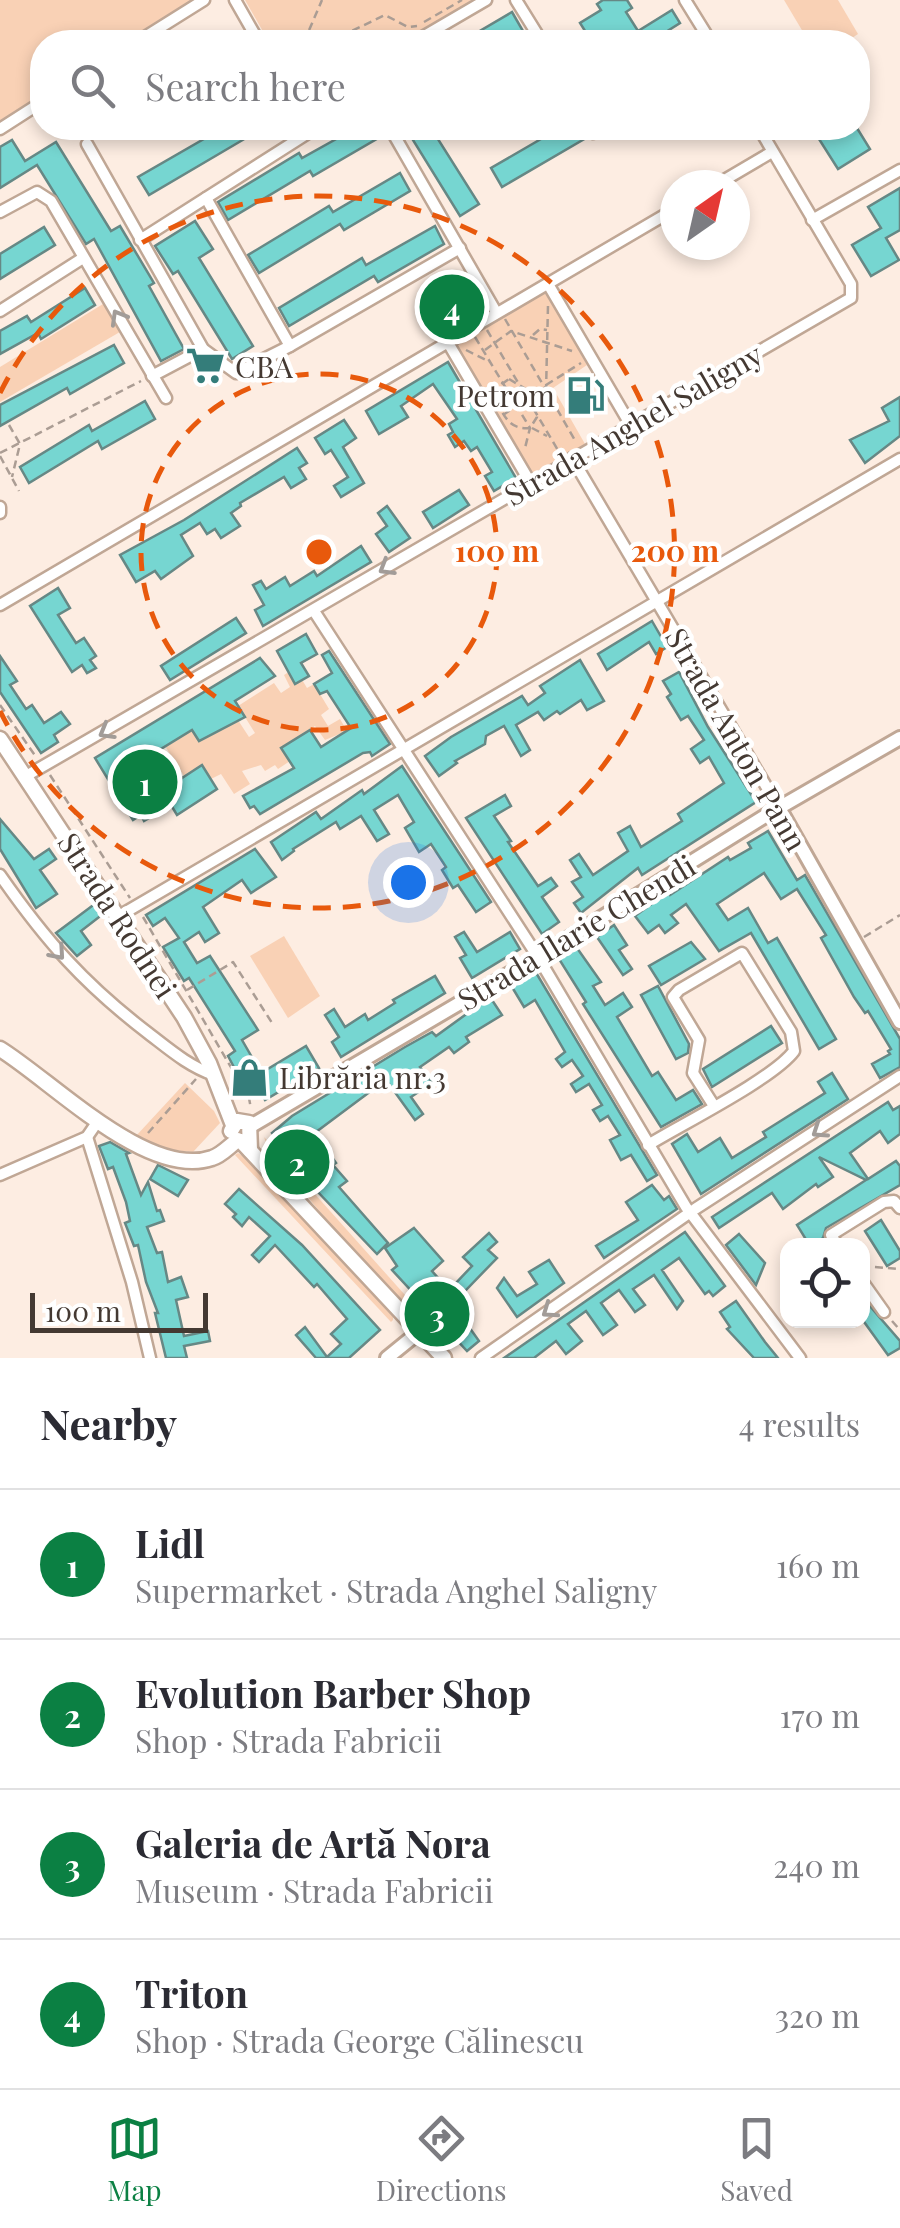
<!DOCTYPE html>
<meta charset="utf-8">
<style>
body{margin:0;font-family:"Playfair Display",serif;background:#f7f7f7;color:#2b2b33}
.controls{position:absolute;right:30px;bottom:30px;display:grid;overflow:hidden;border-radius:20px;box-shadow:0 5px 15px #0003}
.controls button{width:90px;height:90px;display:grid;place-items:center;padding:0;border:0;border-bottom:2px solid #e1e1e2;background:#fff;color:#2b2b33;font:50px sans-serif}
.compass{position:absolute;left:660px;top:170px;width:90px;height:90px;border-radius:50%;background:#fff;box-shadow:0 5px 15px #0003;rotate:34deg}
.scale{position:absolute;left:30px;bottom:25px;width:178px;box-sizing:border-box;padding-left:10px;border:5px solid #443932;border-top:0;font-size:28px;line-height:35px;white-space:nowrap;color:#443932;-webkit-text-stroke:8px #fff;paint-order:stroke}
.you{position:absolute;left:408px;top:882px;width:35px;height:35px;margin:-25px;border:8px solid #fff;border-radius:50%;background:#1a73e8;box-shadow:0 0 0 15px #1a73e833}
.badge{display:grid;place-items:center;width:65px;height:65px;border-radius:50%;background:#0b8043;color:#fff;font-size:32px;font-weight:700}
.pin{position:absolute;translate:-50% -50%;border:5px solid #fff;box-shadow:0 2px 10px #0006}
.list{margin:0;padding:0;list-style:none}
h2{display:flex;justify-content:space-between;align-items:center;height:130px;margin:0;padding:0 40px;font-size:42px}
h2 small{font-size:32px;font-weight:400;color:#7c7c81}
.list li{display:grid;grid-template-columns:65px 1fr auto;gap:30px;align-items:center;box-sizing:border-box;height:150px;padding:0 40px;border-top:2px solid #e1e1e2}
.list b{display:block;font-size:38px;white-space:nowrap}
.list p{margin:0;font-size:32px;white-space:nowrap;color:#7c7c81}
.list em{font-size:32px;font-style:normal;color:#7c7c81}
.icon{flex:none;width:55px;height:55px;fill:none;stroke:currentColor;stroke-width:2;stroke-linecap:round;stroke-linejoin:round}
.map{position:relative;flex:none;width:900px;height:1358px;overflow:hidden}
.search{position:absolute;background:#fff;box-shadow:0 5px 15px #0003;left:30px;right:30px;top:30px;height:110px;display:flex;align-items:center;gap:25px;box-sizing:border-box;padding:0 35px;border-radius:40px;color:#7c7c81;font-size:38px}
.sheet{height:730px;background:#fff}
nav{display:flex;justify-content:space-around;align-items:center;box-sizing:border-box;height:140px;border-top:2px solid #e1e1e2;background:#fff;font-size:28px;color:#7c7c81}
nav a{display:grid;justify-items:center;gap:5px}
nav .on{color:#0b8043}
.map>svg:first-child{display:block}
.green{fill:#f9d1b5}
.building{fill:#76d6d1;stroke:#668885;stroke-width:2.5}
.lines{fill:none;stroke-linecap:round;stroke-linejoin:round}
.minor-casing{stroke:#c0a795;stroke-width:15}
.tertiary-casing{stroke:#c0a795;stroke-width:18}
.secondary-casing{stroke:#c0a795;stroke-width:19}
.path{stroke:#ab9d94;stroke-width:2.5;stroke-dasharray:8 5;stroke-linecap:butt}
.minor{stroke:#fff;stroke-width:10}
.tertiary{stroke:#fff;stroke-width:12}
.secondary{stroke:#fff;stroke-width:14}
.oneway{stroke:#a29c98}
.ring{fill:none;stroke:#e8590c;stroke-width:5;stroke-dasharray:18 12}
.labels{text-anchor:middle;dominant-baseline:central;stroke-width:9;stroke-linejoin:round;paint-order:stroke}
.poi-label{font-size:30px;fill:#443932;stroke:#fff;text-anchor:start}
.street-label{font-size:30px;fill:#443932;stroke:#fff}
.centre{fill:#e8590c;stroke:#fff;stroke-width:5}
.ring-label{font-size:30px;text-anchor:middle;font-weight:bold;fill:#e8590c;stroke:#fff;stroke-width:9;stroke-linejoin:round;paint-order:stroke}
</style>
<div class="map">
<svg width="900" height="1358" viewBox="0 0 900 1358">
<rect width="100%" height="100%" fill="#fdede2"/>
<g class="green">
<polygon points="0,0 194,0 127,42 42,42 42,95 0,122"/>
<polygon points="245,0 492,0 429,42 269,42"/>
<polygon points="784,0 838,0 858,34 846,42 809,42"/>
<polygon points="545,290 587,365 553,388 585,444 530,476 452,343"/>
<polygon points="108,301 125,329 0,402 0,367"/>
<polygon points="295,668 307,688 314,684 329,709 321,715 328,726 340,719 347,731 325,740 315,726 282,748 290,761 278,769 275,765 265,771 261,765 242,771 250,784 234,794 221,774 211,779 202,765 184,776 165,746 191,729 214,733 227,726 234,714 249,737 255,733 238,706 274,683 281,693 290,687 284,675"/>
<polygon points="284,936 320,996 288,1018 250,956"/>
<polygon points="185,1083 214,1111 220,1123 193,1152 161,1149 136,1136"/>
<polygon points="264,1137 446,1341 443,1345 362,1261 270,1153"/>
<polygon points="238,1153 255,1164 393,1317 393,1320 391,1322 235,1155"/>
</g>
<g class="building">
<polygon points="603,0 627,0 632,8 626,12 638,31 672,10 680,23 661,35 664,39 657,42 618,42 611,32 592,42 580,23 601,10 597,4"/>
<polygon points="512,12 523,31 504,42 461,42"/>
<polygon points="223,128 263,128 149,195 138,177"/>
<polygon points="356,128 374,128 380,137 313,176 310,171 228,220 218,202 299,153 302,158"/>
<polygon points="415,128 431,128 479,204 460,216 408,132"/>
<polygon points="560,128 581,128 586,138 502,187 491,168"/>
<polygon points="812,128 857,128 870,149 838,169"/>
<polygon points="12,140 25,161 56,142 111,231 120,226 154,283 149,286 184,349 161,361 94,239 86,244 37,165 0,188 0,147"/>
<polygon points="400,173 410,191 344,230 340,224 259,273 248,255 329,206 333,212"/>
<polygon points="900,188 900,230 886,238 899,260 871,276 852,245 881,228 868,207"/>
<polygon points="195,221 213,249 199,258 253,346 232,359 178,271 173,274 155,246"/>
<polygon points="435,226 444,244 378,282 374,276 289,326 279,308 362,258 366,265"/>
<polygon points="44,227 55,245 0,279 0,254"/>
<polygon points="466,285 473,297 469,300 475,311 454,323 441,300"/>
<polygon points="85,288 95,305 41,339 38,333 0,354 0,331 27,316 31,322"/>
<polygon points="114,345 124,363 70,394 67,388 0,426 0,405"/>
<polygon points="448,362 516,478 494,491 485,476 492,472 477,447 471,451 464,441 455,447 448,435 453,432 449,424 457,419 433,384 401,406 408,417 379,434 366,411"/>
<polygon points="900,397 900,436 865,463 850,440 889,421 882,408"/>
<polygon points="145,401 155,419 102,449 98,441 29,483 20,467 89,425 92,431"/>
<polygon points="344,420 356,438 343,447 364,483 341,497 334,486 348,477 331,450 325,454 315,438"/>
<polygon points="297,448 307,463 299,468 306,479 291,488 284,477 240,503 241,506 231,513 240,526 221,538 215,529 207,534 200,523 181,535 193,556 161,579 155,571 136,582 120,555 184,520"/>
<polygon points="459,490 469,505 433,528 423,512"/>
<polygon points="387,506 410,538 389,552 376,534 387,526 378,513"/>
<polygon points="361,546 371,562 263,626 255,610 264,605 253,585 261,581 266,589 285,577 290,586 314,571 317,576"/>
<polygon points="58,588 70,608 58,615 76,643 84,638 96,656 90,660 96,668 87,673 82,665 72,672 30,606"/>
<polygon points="236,618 246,633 170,680 161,666"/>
<polygon points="652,621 667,647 656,654 649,642 607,670 598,654"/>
<polygon points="306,634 317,654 301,663 309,676 295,684 277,651"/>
<polygon points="329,651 390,744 372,756 370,752 363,753 260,814 254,806 250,808 243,796 294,768 281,748 310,730 321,747 351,728 327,691 320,694 314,684 332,673 322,655"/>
<polygon points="0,656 17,681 10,685 26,709 32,705 44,723 61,712 70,724 54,735 58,742 41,753 0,692"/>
<polygon points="260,658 275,676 235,701 245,717 199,741 192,730 161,749 179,780 202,765 217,789 177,815 171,805 144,821 141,815 133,820 95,758"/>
<polygon points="580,660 604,701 587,710 581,700 560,714 557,711 544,720 538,712 516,725 530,750 521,756 504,726 486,736 485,744 455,761 457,763 439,776 425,756 451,737 522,696 528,705 545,693 540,686"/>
<polygon points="679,672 708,727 756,802 642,875 638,868 581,913 574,903 583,897 572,882 581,877 570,860 579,854 593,875 628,851 618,833 630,826 641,847 682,821 678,814 724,783 709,757 700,763 691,749 704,740 688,716 681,720 667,697 671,694 663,681"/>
<polygon points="402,766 491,902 476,912 458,885 453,888 442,870 446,867 431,844 419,852 405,828 414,822 398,795 374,810 389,834 377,841 361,816 340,829 336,822 293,849 294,851 282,860 271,842 316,812 321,819 362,790 364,794"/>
<polygon points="505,795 511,806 494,816 511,841 508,842 538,886 551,878 557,886 542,897 559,922 542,934 466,818"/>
<polygon points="0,819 34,859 49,849 56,859 40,870 57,894 36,908 0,849"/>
<polygon points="768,831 797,880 805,875 900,1039 900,1067 880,1078 872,1064 890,1054 888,1051 891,1049 868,1011 865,1013 854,997 821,938 826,935 797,889 781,899 764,873 717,904 728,920 748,908 768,943 777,938 836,1039 819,1049 751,933 719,951 686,904 671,915 678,923 665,933 659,925 648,933 635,916 668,892 670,895 728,857 730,860 751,848 748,843"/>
<polygon points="255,849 276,877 251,893 242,880 203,907 219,933 205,942 199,932 184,942 197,963 210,956 258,1030 242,1040 261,1073 306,1046 319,1068 265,1100 252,1079 243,1084 228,1056 235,1051 189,978 184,981 163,947 179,938 165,918 153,926 146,915"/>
<polygon points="96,903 103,914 81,931 91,945 77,956 56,933"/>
<polygon points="614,925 627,945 619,950 632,969 623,975 597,937"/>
<polygon points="464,932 477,952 510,932 520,949 472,978 460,958 466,955 455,937"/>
<polygon points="691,942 705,959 661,985 649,966"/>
<polygon points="577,948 601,982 593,986 605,1005 623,993 632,1007 617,1017 652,1076 658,1072 676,1100 693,1090 702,1104 661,1127 583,1004 586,1002 559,959"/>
<polygon points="535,971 657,1175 647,1181 631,1155 621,1160 610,1140 620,1135 608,1116 600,1121 593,1110 602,1105 589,1084 576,1092 571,1084 583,1076 572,1060 562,1067 556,1059 565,1052 535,1000 524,1007 512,987"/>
<polygon points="435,976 445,993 341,1057 332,1042 339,1037 325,1015 334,1009 345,1027 365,1014 368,1020 395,1003 393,1000"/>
<polygon points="658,986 689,1044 688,1053 676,1059 641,995"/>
<polygon points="490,997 502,1015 466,1037 469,1042 454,1053 449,1047 420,1067 432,1083 411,1097 423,1114 415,1120 389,1084 382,1089 379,1085 308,1138 324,1157 329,1153 336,1163 333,1165 347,1181 339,1187 388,1243 377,1254 316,1190 272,1133 292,1116 405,1047 432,1032 436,1036"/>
<polygon points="771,1026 782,1043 712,1087 703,1069"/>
<polygon points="832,1073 848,1099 701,1194 672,1144 687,1134 698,1152 720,1138 732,1158 766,1137 763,1132 825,1093 818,1082"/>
<polygon points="888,1102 893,1110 900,1106 900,1134 888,1143 880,1131 850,1153 868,1179 896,1161 900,1166 900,1185 826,1228 823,1238 810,1246 797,1225 866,1180 819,1157 833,1177 818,1187 816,1184 783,1209 772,1193 719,1228 712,1217"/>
<polygon points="110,1142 129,1153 126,1154 141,1195 148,1182 157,1211 160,1210 164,1221 147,1227 157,1253 162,1252 168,1282 181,1277 188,1297 176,1300 184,1336 208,1331 210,1341 184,1346 187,1358 166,1358 155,1313 158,1313 146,1282 138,1245 134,1246 125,1223 130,1221 126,1202 113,1167 108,1169 99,1146"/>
<polygon points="158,1165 188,1180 178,1196 150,1179"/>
<polygon points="652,1185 664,1200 669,1196 677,1209 604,1258 596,1246 638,1220 626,1202"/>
<polygon points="239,1189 302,1245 380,1330 349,1358 316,1358 296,1335 305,1327 327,1357 341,1344 331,1334 347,1319 317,1284 314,1287 275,1245 259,1262 252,1255 270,1236 249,1217 242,1226 233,1217 236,1214 225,1204"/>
<polygon points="881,1220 900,1251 900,1258 887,1266 865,1231"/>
<polygon points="414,1228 443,1261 432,1271 448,1289 437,1298 453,1315 457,1310 479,1341 467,1351 392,1270 397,1266 385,1248"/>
<polygon points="685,1232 725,1286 713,1296 709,1291 705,1294 679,1258 662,1270 683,1301 677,1309 654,1275 633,1289 645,1305 635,1312 619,1290 601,1303 617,1325 603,1335 586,1311 568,1324 582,1341 566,1354 556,1341 534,1358 504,1358"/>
<polygon points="489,1233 497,1242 488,1250 497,1258 465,1291 456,1283 472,1266 463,1257"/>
<polygon points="739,1234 765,1263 756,1285 726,1245"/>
<polygon points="549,1260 564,1283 517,1317 497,1288 504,1278 517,1296 537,1284 529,1272"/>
<polygon points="862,1297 900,1341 900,1348 888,1355 862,1319"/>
<polygon points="736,1301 765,1342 778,1358 754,1358 727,1329 730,1327 720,1312"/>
</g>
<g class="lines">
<defs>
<g id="minor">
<polyline points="235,0 259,42"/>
<polyline points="516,0 542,42"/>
<polyline points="685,0 711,42"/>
<polyline points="137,42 204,0"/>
<polyline points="414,42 486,0"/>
<polyline points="390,128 496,312"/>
<polyline points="590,128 593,133"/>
<polyline points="0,129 42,102"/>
<polyline points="87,144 203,349 236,373 290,346 460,248"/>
<polyline points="716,185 772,152"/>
<polyline points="206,198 290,346"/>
<polyline points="0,212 37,192 51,201 166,398"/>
<polyline points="812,220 900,170"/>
<polyline points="140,240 316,128"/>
<polyline points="548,284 630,424"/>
<polyline points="0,311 83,258"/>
<polyline points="447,341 530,482"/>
<polyline points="152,376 203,349"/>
<polyline points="572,458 779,808"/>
<polyline points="0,507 0,513"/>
<polyline points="0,605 675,209"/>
<polyline points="314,611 538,957 686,1207 800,1358"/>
<polyline points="26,776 851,298 851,284 759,128"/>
<path d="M0 875C46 941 84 984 148 1033 169 1049 188 1066 214 1075"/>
<polyline points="119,916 900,459"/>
<polyline points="87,1137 132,1282 150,1358"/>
<path d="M648 1145C682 1124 773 1079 794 1051L791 1032 742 953 679 990 673 997 699 1040 693 1073 714 1106"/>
<polyline points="0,1175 87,1137 98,1121"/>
<polyline points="838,1246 831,1235 884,1202 894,1201 900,1208"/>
<polyline points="862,1281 884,1312"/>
<polyline points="481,1358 695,1209 900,1076"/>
</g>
<g id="tertiary">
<polyline points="779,808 900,1022"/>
<polyline points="251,1126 543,954 770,813 900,738"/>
<polyline points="387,1358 419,1332"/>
</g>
<g id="secondary">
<polyline points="0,739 184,1017 209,1063 233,1125"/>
<path d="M0 1049C52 1081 148 1180 212 1158 222 1155 229 1146 238 1140"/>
<polyline points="231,1131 237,1121 249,1123 250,1150"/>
<polyline points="241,1141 444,1358"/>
</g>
</defs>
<use href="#minor" class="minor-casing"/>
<use href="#tertiary" class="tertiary-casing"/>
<use href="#secondary" class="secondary-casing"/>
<g class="path">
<polyline points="424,22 462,0"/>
<polyline points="304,42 322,0"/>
<polyline points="329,42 385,15 408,27 417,26"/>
<polyline points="505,319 576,442"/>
<polyline points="487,330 559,452"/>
<polyline points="533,335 540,329 547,330"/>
<polyline points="475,337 530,428 525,448"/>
<polyline points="466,350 490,362"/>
<polyline points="485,350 511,331 572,351"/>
<path d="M509 379 534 394 537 417 530 428C510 430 504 417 496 399L502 384Z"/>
<polyline points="546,385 581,363"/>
<polyline points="546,392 548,305"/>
<polyline points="503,415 542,389"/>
<polyline points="9,425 20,444 12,477"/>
<polyline points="532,428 547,436"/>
<polyline points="0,453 141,381"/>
<polyline points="0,456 19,491"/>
<polyline points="0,705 36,757"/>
<polyline points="50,775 130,898"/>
<polyline points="143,917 249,1098 251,1109"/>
<polyline points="864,937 900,915"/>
<polyline points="187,990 233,962 274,1026"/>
<polyline points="148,1133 196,1079"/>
<polyline points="862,1266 900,1269"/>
<polyline points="892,1321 900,1330"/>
</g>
<use href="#minor" class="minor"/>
<use href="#tertiary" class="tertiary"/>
<use href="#secondary" class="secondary"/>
</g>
<defs><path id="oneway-chevron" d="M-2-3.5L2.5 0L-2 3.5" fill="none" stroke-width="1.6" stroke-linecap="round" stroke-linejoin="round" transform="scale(2.5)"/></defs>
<g class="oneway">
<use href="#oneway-chevron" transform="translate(118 317) rotate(-120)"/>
<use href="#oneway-chevron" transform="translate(386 568) rotate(149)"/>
<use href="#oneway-chevron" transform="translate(106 732) rotate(150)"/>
<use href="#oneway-chevron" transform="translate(58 953) rotate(49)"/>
<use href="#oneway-chevron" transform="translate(819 1131) rotate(146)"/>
<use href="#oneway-chevron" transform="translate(549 1311) rotate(145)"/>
</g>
<g class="ring">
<circle cx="319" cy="552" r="178"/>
<path d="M0 393A356 356 0 1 1 0 711"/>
</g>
<defs>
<symbol id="supermarket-bare" viewBox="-9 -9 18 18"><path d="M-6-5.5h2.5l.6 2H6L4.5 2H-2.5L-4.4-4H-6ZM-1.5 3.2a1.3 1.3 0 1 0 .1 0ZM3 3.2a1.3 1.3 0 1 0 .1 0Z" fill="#347d7a" stroke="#fff" stroke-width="2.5" paint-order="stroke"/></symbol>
<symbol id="fuel-bare" viewBox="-9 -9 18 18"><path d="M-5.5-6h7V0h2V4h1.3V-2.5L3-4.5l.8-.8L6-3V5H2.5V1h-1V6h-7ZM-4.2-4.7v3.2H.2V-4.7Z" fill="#347d7a" stroke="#fff" stroke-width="2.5" paint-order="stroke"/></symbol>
<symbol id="shop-bare" viewBox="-9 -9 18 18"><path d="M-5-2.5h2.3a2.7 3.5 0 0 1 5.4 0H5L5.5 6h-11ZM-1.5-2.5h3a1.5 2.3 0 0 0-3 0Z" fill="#347d7a" stroke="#fff" stroke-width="2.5" paint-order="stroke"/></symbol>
</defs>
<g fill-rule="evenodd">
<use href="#supermarket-bare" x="178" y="338" width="55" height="55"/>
<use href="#fuel-bare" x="558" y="368" width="55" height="55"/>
<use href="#shop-bare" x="222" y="1050" width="55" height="55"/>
</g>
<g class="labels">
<g class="poi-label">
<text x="235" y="366">CBA</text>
<text x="555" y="395" text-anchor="end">Petrom</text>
<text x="279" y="1077">Librăria nr.3</text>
</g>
<g class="street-label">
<text transform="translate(633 424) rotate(-30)">Strada Anghel Saligny</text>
<text transform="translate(737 739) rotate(60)">Strada Anton Pann</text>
<text transform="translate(118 915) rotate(57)">Strada Rodnei</text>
<text transform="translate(576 932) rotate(-31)">Strada Ilarie Chendi</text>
</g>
</g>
<circle cx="319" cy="552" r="15" class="centre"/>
<g class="ring-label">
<text x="497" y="562">100 m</text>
<text x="675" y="562">200 m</text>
</g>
</svg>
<div class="controls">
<button><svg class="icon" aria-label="locate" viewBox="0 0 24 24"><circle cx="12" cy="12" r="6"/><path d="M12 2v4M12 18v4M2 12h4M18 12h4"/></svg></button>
</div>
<svg class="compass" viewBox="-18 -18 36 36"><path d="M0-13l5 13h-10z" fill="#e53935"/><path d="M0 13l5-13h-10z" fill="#7c7c81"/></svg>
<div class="scale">100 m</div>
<div class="you"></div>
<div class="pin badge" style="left:145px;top:782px">1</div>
<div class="pin badge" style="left:297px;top:1162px">2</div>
<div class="pin badge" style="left:437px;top:1314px">3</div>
<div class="pin badge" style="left:452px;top:307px">4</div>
<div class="search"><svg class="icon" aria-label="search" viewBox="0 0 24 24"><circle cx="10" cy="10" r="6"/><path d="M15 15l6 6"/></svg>Search here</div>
</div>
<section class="sheet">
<h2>Nearby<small>4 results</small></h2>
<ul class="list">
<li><span class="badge">1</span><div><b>Lidl</b><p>Supermarket · Strada Anghel Saligny</p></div><em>160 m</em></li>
<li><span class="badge">2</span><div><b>Evolution Barber Shop</b><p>Shop · Strada Fabricii</p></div><em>170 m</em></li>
<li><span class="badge">3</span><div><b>Galeria de Artă Nora</b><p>Museum · Strada Fabricii</p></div><em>240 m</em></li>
<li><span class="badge">4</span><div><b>Triton</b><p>Shop · Strada George Călinescu</p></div><em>320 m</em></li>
</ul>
</section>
<nav>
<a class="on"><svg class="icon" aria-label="map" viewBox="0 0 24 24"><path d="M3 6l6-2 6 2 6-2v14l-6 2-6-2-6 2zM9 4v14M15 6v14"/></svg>Map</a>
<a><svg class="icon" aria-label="directions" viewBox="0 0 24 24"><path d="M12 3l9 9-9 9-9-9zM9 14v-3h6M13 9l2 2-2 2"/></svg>Directions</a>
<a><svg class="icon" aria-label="saved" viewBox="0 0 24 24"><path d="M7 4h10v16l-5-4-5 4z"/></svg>Saved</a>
</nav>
